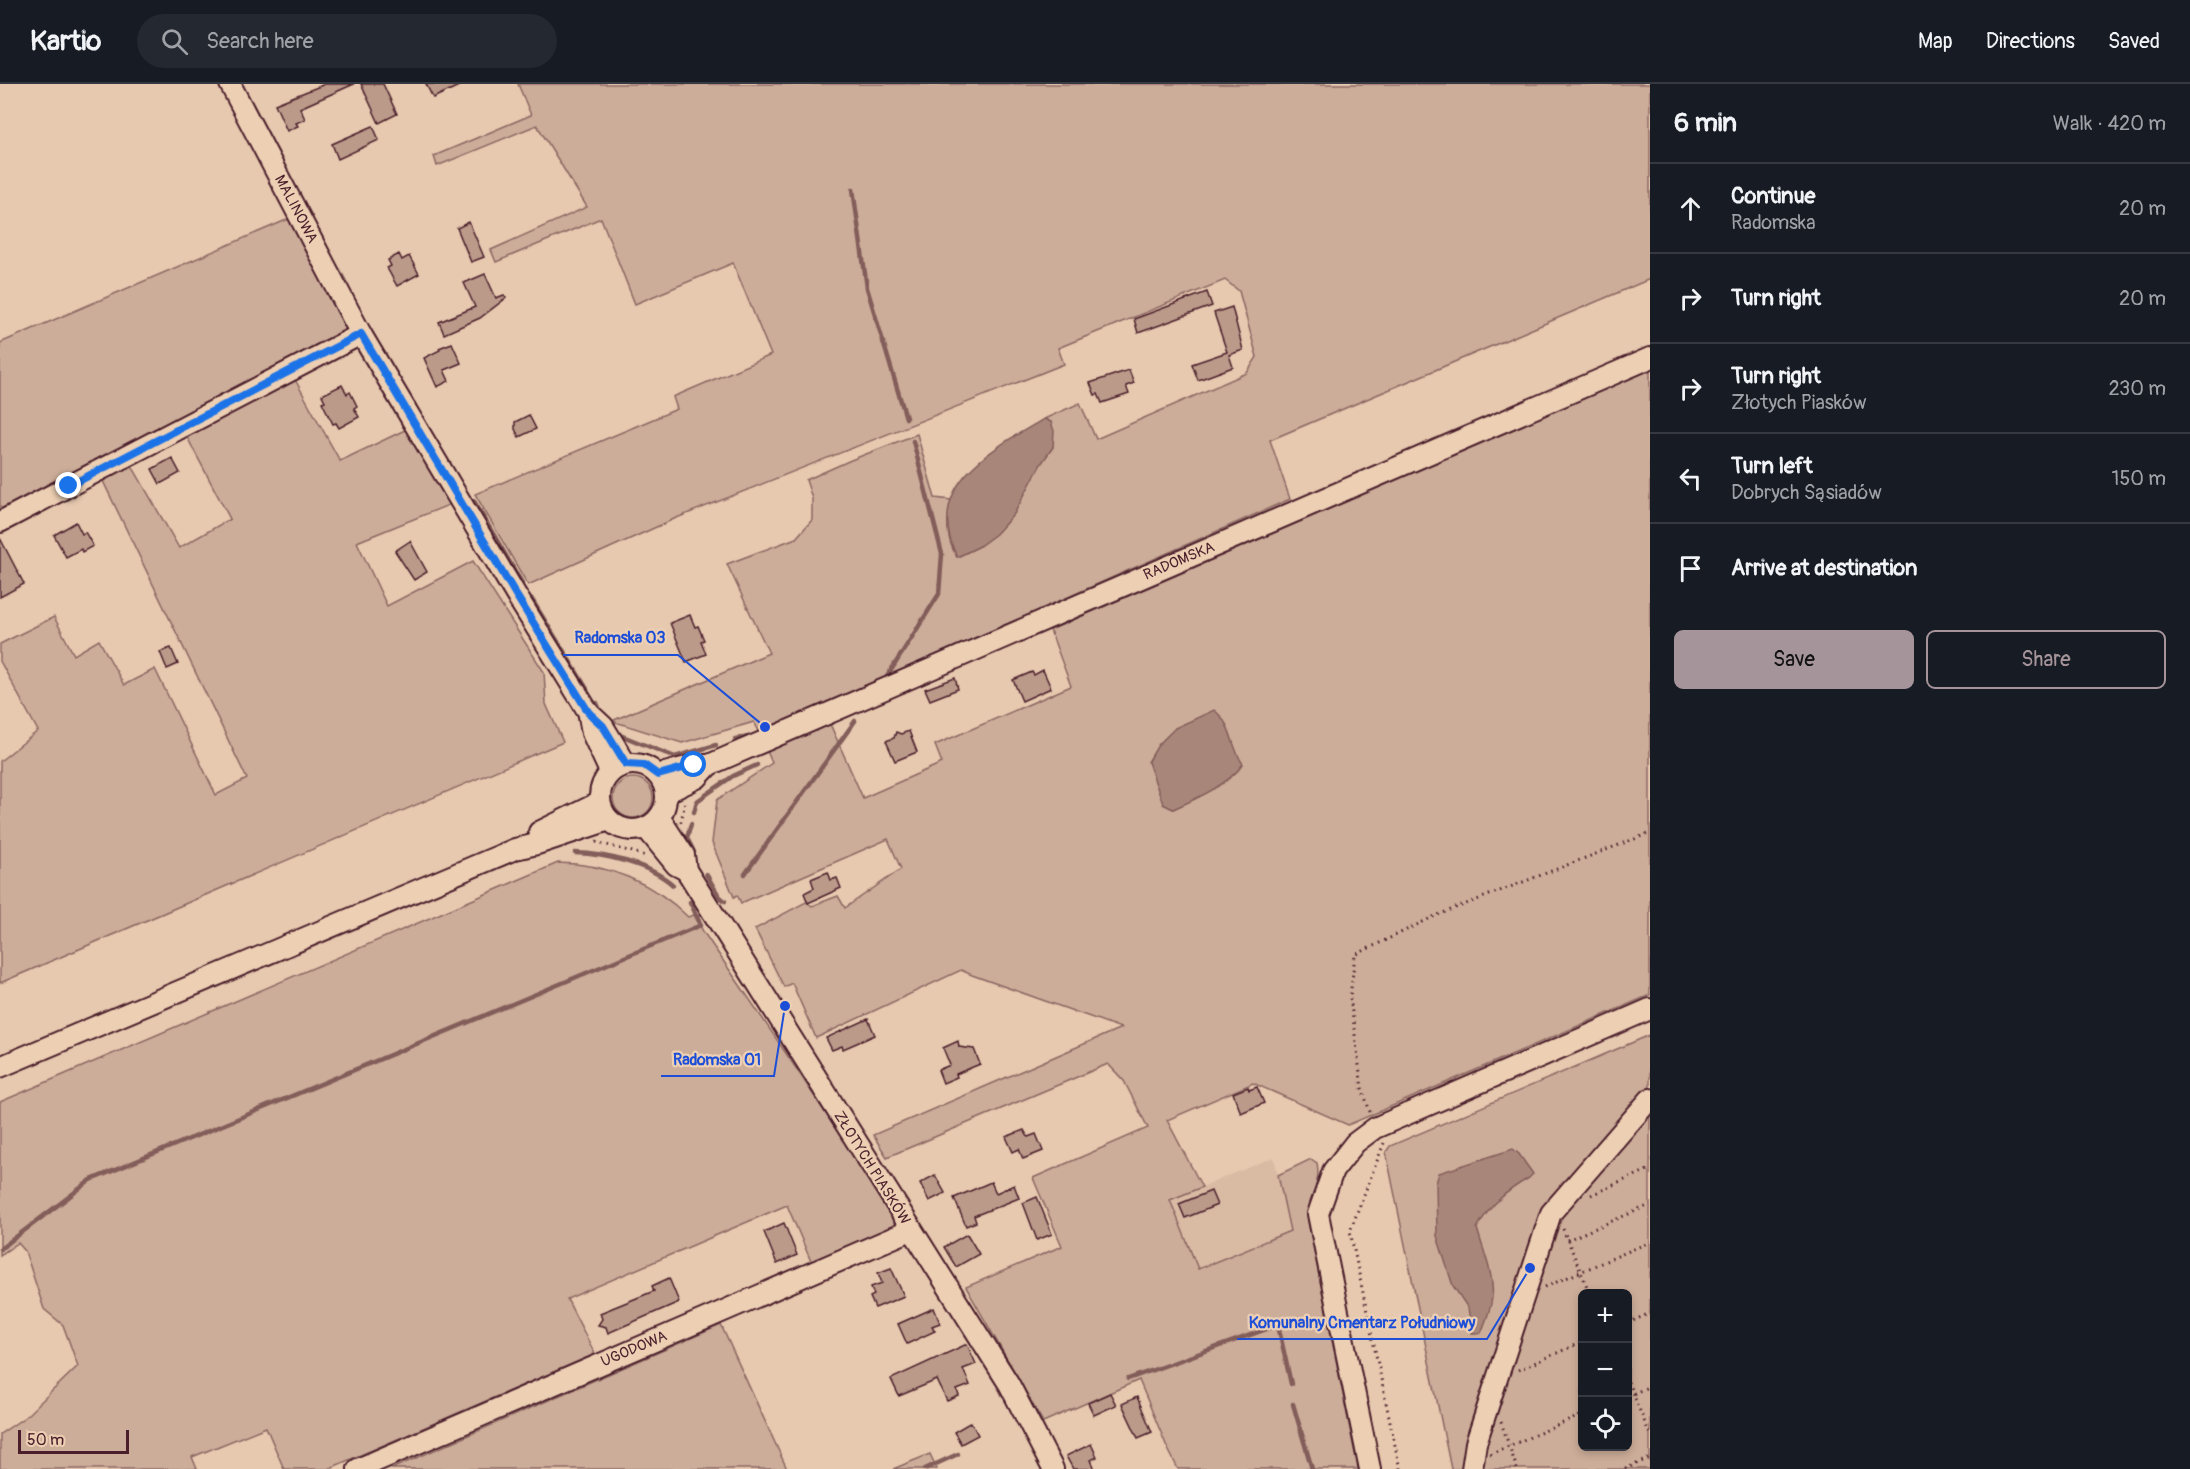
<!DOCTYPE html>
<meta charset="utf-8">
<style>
body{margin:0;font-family:Pangolin,sans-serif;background:#242831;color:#f1f3f6}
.controls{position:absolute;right:18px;bottom:18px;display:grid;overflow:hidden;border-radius:9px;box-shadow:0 3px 9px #0003}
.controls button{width:54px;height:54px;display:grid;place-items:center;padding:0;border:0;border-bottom:2px solid #363941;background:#171b24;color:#f1f3f6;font:30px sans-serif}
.scale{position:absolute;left:18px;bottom:15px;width:111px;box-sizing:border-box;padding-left:6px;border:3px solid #4a1f2b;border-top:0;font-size:16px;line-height:21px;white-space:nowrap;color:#4a1f2b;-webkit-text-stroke:4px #edd0b4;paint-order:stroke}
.stop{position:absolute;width:18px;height:18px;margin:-14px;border:4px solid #1a73e8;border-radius:50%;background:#fff}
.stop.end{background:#1a73e8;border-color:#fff;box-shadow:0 2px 6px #0008}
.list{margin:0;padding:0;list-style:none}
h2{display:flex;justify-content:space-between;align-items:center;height:78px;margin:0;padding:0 24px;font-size:26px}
h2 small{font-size:20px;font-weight:400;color:#9ea1a6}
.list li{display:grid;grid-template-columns:39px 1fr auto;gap:18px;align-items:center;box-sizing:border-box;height:90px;padding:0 24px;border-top:2px solid #363941}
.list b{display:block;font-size:22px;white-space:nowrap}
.list p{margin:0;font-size:20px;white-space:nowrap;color:#9ea1a6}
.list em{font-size:20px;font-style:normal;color:#9ea1a6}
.actions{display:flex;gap:12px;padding:18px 24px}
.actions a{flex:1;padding:14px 0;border:2px solid #a6949b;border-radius:9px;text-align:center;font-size:21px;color:#a6949b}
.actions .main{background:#a6949b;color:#111}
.icon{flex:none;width:33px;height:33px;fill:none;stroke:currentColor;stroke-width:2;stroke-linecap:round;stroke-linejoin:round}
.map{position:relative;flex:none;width:1650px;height:1385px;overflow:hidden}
header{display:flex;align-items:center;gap:36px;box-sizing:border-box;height:84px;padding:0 30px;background:#171b24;border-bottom:2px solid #363941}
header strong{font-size:28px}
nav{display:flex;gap:33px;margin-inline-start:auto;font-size:21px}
.search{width:420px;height:54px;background:#242831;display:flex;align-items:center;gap:15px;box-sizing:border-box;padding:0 21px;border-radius:33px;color:#9ea1a6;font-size:22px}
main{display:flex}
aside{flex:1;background:#171b24}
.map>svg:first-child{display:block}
.built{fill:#d9bba4}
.green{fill:#ccad99;stroke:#8b6662;stroke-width:1.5;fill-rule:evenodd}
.water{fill:#a9867a;stroke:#835d5a;stroke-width:1.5}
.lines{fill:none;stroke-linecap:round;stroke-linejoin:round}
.stream{stroke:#835d5a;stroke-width:4.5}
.building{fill:#bb9a8a;stroke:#4a1f2b;stroke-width:1.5}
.minor-casing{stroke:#4a1f2b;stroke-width:24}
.path{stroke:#4a1f2b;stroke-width:3;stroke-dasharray:1.5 4.5;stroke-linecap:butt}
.minor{stroke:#edd0b4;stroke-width:20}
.route{stroke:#1a73e8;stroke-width:8}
.labels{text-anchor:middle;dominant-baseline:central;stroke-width:4.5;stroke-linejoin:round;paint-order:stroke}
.street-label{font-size:15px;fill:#4a1f2b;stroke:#edd0b4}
.leader{fill:none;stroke:#1d4ed8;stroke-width:2}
.callout-dot{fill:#1d4ed8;stroke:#edd0b4;stroke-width:2}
.callout-label{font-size:16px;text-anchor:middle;font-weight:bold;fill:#1d4ed8;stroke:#edd0b4;stroke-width:4.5;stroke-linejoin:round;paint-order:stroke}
</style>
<header>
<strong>Kartio</strong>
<div class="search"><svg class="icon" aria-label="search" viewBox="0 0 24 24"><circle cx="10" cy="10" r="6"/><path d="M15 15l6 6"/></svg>Search here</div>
<nav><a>Map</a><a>Directions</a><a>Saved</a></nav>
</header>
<main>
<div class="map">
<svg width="1650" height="1385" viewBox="0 0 1650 1385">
<rect width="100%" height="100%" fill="#e6c9af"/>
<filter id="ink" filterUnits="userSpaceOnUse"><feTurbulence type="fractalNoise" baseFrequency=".0167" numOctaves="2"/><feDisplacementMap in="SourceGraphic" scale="12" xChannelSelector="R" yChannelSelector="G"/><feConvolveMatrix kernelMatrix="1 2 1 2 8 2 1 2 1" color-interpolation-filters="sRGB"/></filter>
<g filter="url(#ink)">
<polygon class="built" points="1274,1073 1290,1147 1198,1185 1170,1116"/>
<g class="green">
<path d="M518 0H1650V195L1270 356 1290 415 760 649 754 638 682 659 612 637 769 569 727 480 796 454 812 436V414L806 396 851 376 917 350 935 414 951 416C947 439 945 453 957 473L978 463 1053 363 1051 338 1044 335 1080 319 1096 355 1247 289 1257 273 1239 207 1225 196 1058 264 1064 280 674 435 528 501 475 410 677 325 673 313 771 271 733 179 635 220 601 134 496 178 491 166 587 123 537 41 437 82 434 72 531 31Z"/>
<polygon points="291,134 341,231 347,249 0,430 0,259"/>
<path d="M1650 286V911L1348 1041 1253 999 1167 1036 1202 1103 1170 1116 1198 1185 1290 1147 1278 1091 1311 1075 1317 1079C1321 1098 1310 1117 1308 1137L1358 1385H1178L1167 1363 1139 1296 1043 1338 966 1203 1062 1162 1033 1094 1148 1044 1124 997 1108 980 887 1073 873 1051 1121 944 972 891 961 886 816 954 792 899 784 903 755 845 806 818 812 822 838 812 845 824 901 785 888 755 741 819 737 811 734 813 712 759 717 716 772 679 767 667 830 640 863 714 942 679 935 661 1071 602 1050 546ZM1214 627C1234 642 1229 661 1242 680 1230 700 1194 715 1173 725L1163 720 1175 644Z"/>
<polygon points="293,292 340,377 407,345 451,420 357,458 387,522 473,477 544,588 546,620 563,658 0,899 0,677 38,647 0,577 0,560 54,533 74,571 99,556 124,601 155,585 216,711 247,695 102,395 131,380 179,464 230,435 186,351"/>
<circle cx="633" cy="714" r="20"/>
<path d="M558 779C606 779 654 799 688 833L694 831 704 849C752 918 799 988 845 1059 861 1083 883 1109 895 1135L893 1146 813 1182 787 1121 567 1215 595 1270 328 1385H284L266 1343 192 1373 197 1385H0V1350L25 1333 78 1282 63 1241 44 1225 25 1167 18 1159 0 1171V1018Z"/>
<path d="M1650 951V1385H1451L1386 1068 1390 1062ZM1582 1210H1628V1362H1582Z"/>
<polygon points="721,1241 787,1385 391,1385"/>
<polygon points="930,1370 937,1385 893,1385"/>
</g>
<g class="water">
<path d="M1044 335 1051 338 1054 347 1053 363 1041 380 1014 430 996 450 978 463 957 473C922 401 992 365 1044 335Z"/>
<path d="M1214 626C1233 641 1230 661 1243 680 1230 700 1194 716 1173 725L1163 720 1148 678 1158 661 1175 644Z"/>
<path d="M1513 1065 1519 1070 1533 1090 1529 1094C1506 1107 1490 1121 1477 1144 1482 1164 1495 1192 1492 1213 1491 1225 1486 1237 1481 1249H1472L1468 1224 1453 1202 1437 1152 1436 1099 1439 1089Z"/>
</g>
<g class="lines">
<g class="stream">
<polyline points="853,105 867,204 906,334"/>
<polyline points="474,417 522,499"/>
<polyline points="531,514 587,605"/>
<polyline points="883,599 939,510 942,470 913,357"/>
<polyline points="597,619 599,624"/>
<polyline points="615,646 620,651 675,673 716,661"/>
<polyline points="735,655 748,653"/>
<polyline points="694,728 697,717 733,692 757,681"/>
<polyline points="691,740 687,754 694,768"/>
<path d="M575 769C605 770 650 780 673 801"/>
<polyline points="706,790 719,812 725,817"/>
<polyline points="745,790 855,637"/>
<polyline points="0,1165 91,1096 701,841 690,818"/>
<polyline points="1128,1295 1278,1241 1291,1300"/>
<polyline points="1293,1320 1312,1385"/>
<polyline points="925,1385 958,1370"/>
</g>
</g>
<g class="building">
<polygon points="325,0 354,0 300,24 305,35 296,39 298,42 287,47 275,20"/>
<polygon points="361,0 383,0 397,30 379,39"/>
<polygon points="426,0 463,0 433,14"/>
<polygon points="373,42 379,56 338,75 332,60"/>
<polygon points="469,138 484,173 471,178 457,144"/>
<polygon points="399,170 402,176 409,172 419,190 397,202 387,184 391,182 388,176"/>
<polygon points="485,190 496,214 504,211 506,214 480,234 444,250 439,238 475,223 464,199"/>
<polygon points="1207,208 1212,222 1138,249 1134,235"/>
<polygon points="1232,223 1243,266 1229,271 1233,283 1198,296 1192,280 1227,268 1214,229"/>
<polygon points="452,259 461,279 444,286 449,297 437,303 424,274 440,266 439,264"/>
<polygon points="1129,286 1134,299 1126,302 1129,310 1102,319 1098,310 1095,311 1090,299"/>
<polygon points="342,301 347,310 350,308 357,322 354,324 359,333 339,344 336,339 333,340 322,318 325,317 322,311"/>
<polygon points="529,331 536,345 519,353 515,345 515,338"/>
<polygon points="172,374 180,389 160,400 152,385"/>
<polygon points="76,438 82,450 85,448 93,462 82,468 81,465 66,473 54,451"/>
<polygon points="0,454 24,500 0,513"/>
<polygon points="410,457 427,488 414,496 395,467"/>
<polygon points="690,531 695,543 698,542 704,556 701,557 706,570 686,578 670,539"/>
<polygon points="171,564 178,580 167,585 160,568"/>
<polygon points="1043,586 1051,604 1022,617 1013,596 1032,588 1034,591"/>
<polygon points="955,594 958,605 930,616 925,605"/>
<polygon points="909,647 917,668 895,677 886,657 894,654 896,648 901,650"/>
<polygon points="828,788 831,796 837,794 841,804 808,819 804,809 814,804 811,795"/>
<polygon points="868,935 875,951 843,965 842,962 832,966 826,954"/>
<polygon points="958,957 959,963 974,965 980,980 956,990 957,993 943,999 938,986 950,981 943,964"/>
<polygon points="1248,1003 1249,1006 1257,1003 1264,1019 1241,1029 1233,1009"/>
<polygon points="1024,1046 1028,1053 1036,1050 1043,1067 1023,1075 1019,1065 1013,1068 1006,1053"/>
<polygon points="935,1091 945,1109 929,1117 920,1099"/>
<polygon points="991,1098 996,1109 1014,1101 1019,1114 974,1132 976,1138 966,1142 954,1114"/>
<polygon points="1211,1107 1217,1121 1185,1134 1179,1120"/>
<polygon points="1037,1113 1052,1150 1037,1156 1023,1119"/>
<polygon points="784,1139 797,1171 777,1180 764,1148"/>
<polygon points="967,1150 979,1170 956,1183 944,1163"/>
<polygon points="891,1184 904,1212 875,1224 870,1213 874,1211 871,1203 882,1199 878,1189"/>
<polygon points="669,1194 679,1218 608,1249 606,1243 598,1241 602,1235 600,1229 654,1207 652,1202"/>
<polygon points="934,1224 940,1239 932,1242 935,1247 907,1260 898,1240"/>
<polygon points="967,1260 976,1280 963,1285 970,1301 957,1306 959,1312 947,1317 937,1296 899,1312 891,1295"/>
<polygon points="1110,1309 1116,1321 1094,1331 1088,1319"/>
<polygon points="1137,1313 1152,1348 1138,1354 1122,1320"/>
<polygon points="971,1338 978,1351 961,1360 954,1348"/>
<polygon points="1091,1360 1097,1373 1091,1376 1095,1385 1073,1385 1066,1372"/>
</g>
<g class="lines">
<defs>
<g id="minor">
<polyline points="230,0 361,250 516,511 589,629 603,642 626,680"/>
<polyline points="0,438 361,250"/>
<polyline points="589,632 592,649 610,688"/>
<circle cx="633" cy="713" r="33"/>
<polyline points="658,691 694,681 709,681"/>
<polyline points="666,709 697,694 709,681 732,671 1650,274"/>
<polyline points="659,733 684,771 686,786 1009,1300 1053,1385"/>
<polyline points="646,744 676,781 686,786"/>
<polyline points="539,748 600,718"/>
<polyline points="0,983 515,765 537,760 609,736"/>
<polyline points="358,1385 911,1146"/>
<polyline points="1370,1385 1318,1130 1333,1087 1355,1059 1375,1044 1650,925"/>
<polyline points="1472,1385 1476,1359 1551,1129 1650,1015"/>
</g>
</defs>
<use href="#minor" class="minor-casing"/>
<g class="path">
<polyline points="681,738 685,718"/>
<polyline points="596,758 647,772"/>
<polyline points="1370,1028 1362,1004 1350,913 1355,871 1435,832 1650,749"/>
<polyline points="1384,1059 1350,1147 1400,1385"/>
<polyline points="1591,1111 1650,1085"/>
<polyline points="1563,1145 1590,1210"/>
<polyline points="1567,1156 1650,1121"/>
<polyline points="1545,1203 1650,1158"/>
<polyline points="1628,1239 1650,1229"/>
<polyline points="1518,1286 1582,1258"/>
<polyline points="1628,1298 1650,1351"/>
<polyline points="1628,1312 1650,1302"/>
<polyline points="1501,1338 1517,1385"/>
<polyline points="1490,1370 1582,1331"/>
<polyline points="1625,1385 1650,1374"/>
</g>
<use href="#minor" class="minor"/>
</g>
</g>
<g class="lines" filter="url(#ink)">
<polyline class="route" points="69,402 361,250 516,511 589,629 603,642 626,680 644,681 658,691 694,681"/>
</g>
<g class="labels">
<g class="street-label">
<text transform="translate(296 125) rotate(62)">MALINOWA</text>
<text transform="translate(1179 477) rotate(-23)">RADOMSKA</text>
<text transform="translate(872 1084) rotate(58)">ZŁOTYCH PIASKÓW</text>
<text transform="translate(634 1265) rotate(-23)">UGODOWA</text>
</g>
</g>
<path class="leader" d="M765 643L678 571H563M785 922L774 992H661M1530 1184L1487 1255H1237"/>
<g class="callout-dot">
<circle cx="765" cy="643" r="6"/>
<circle cx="785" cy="922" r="6"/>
<circle cx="1530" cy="1184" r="6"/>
</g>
<g class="callout-label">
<text x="620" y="559">Radomska 03</text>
<text x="717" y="981">Radomska 01</text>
<text x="1362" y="1244">Komunalny Cmentarz Południowy</text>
</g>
</svg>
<div class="controls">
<button>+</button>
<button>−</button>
<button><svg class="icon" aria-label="locate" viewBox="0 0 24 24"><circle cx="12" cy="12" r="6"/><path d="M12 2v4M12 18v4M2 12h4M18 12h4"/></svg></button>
</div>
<div class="scale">50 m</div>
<div class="stop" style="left:694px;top:681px"></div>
<div class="stop end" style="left:69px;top:402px"></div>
</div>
<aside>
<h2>6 min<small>Walk · 420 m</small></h2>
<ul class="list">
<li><svg class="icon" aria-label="ahead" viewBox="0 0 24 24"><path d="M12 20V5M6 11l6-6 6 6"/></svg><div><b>Continue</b><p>Radomska</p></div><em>20 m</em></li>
<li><svg class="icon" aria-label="right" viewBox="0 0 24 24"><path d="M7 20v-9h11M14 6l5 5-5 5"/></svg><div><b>Turn right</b></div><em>20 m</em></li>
<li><svg class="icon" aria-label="right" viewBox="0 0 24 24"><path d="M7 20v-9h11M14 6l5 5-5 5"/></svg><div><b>Turn right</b><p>Złotych Piasków</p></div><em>230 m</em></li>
<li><svg class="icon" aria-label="left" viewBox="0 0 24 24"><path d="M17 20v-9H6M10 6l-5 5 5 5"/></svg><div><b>Turn left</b><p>Dobrych Sąsiadów</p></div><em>150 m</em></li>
<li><svg class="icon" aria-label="arrive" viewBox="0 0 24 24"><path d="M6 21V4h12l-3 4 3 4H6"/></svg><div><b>Arrive at destination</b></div></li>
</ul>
<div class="actions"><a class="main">Save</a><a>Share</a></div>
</aside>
</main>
